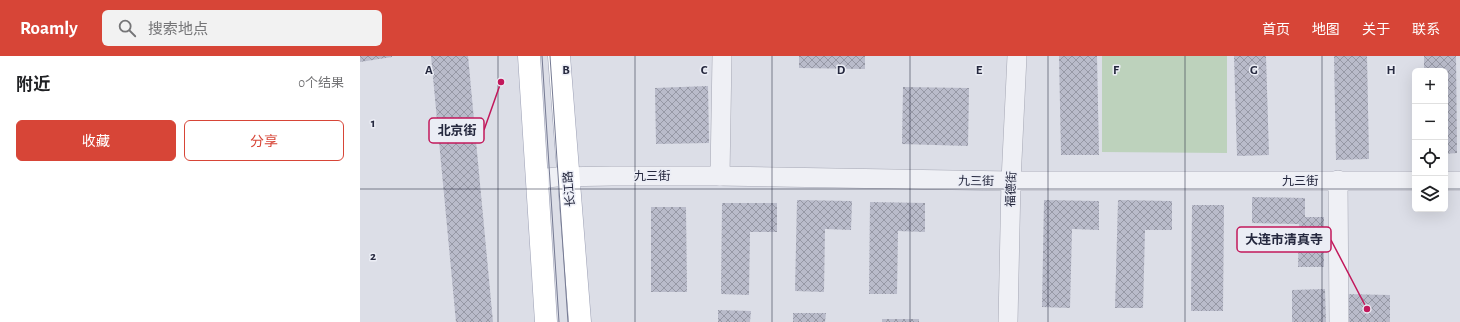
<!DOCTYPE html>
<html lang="zh">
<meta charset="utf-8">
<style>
body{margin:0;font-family:"Alegreya Sans","Noto Sans SC",sans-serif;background:#f2f2f2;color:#202124}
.controls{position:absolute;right:12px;top:12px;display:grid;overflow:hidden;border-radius:6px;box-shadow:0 4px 16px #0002}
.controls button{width:36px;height:36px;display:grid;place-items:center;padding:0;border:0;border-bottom:1px solid #e0e0e0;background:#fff;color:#202124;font:20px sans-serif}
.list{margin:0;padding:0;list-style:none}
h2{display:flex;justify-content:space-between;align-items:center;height:52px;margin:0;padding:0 16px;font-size:17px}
h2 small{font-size:13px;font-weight:400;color:#757577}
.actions{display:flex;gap:8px;padding:12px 16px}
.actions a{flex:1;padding:9px 0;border:1px solid #d74537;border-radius:6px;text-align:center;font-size:14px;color:#d74537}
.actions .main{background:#d74537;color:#fff}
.icon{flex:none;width:22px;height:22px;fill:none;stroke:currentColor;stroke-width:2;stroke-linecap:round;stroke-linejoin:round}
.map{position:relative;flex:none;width:1100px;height:266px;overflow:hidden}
header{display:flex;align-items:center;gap:24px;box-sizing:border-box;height:56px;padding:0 20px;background:#d74537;color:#fff}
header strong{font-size:19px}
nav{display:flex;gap:22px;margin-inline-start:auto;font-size:14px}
.search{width:280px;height:36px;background:#f2f2f2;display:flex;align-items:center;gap:10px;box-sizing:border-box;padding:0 14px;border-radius:6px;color:#757577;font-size:15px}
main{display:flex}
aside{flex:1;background:#fff}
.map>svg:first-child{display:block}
.pitch{fill:#bdd2bc}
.building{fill:url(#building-cross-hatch)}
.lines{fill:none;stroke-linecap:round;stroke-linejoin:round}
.minor-casing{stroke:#a5a7b4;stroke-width:20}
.major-casing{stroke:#9b9fb4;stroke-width:23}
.minor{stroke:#eff0f5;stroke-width:19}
.major{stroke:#fff;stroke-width:22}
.tram{stroke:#747992;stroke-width:1}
.grid{fill:none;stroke:#25283e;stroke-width:1;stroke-opacity:0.55}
.labels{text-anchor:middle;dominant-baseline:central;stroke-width:3;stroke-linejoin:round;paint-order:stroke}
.street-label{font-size:12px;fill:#25283e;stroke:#ebedf5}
.grid-label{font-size:13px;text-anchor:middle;font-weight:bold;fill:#25283e;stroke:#ebedf5;stroke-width:3;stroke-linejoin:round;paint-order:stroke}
.leader{fill:none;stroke:#c2185b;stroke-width:1.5}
.callout-dot{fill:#c2185b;stroke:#ebedf5;stroke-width:1.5}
.callout{fill:#ebedf5;stroke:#c2185b;stroke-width:1.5}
.callout-label{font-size:13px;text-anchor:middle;font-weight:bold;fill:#25283e}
</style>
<header>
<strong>Roamly</strong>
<div class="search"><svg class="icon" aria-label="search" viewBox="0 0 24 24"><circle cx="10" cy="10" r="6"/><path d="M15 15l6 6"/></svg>搜索地点</div>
<nav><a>首页</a><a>地图</a><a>关于</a><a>联系</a></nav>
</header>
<main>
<aside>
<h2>附近<small>0个结果</small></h2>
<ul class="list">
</ul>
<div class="actions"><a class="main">收藏</a><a>分享</a></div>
</aside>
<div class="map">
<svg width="1100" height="266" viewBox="0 0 1100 266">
<defs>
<pattern id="building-cross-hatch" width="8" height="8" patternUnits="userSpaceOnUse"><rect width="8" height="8" fill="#b9bbca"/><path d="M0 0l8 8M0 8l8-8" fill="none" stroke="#9698a5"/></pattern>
</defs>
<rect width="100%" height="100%" fill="#dcdee7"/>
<polygon class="pitch" points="742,0 867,0 867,97 742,96"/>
<g class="building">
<polygon points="0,0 32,0 32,1 0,6"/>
<polygon points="71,0 108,0 133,266 96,266"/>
<polygon points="439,0 505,0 505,13 439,12"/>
<polygon points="699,0 737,0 739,99 701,99"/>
<polygon points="874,0 906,0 909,99 877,100"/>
<polygon points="974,0 1007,0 1009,103 976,104"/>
<polygon points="1064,0 1096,0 1097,97 1085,98 1085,15 1064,15"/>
<polygon points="348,30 349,87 296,88 295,32"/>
<polygon points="543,31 609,32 608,90 542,88"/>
<polygon points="892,141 945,142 945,161 964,161 964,211 938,211 939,168 892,167"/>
<polygon points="437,144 492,145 491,174 465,173 464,236 435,235"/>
<polygon points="684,144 739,145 739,174 712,173 710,252 682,251"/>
<polygon points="758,144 812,145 812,174 785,174 783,252 755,252"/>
<polygon points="510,146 565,147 565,176 538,175 537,238 509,238"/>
<polygon points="362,147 417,147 417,176 390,176 389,239 361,238"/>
<polygon points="832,149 864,149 863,255 831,255"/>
<polygon points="291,151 326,151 327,236 291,236"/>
<polygon points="965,233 966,266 932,266 932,234"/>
<polygon points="984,238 1030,239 1030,266 984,266"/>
<polygon points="358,254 391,255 390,266 358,266"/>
<polygon points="433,257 466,257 465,266 433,266"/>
<rect x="522" y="263" width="37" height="3"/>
</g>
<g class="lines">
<defs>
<g id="minor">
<polyline points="360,120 362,0"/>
<polyline points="177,123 197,121 252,120 360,120 651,125 1055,125"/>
<polyline points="978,124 979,266"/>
<polyline points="1085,125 1100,125"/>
<polyline points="648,266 651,125 657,0"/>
</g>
<g id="major">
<polyline points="169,0 186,266"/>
<polyline points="199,0 220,266"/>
</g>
</defs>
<use href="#minor" class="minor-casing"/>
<use href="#major" class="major-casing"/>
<use href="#minor" class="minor"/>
<use href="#major" class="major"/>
<g class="tram">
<polyline points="182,0 199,266"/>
<polyline points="190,0 208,266"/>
</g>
</g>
<path class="grid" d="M138 0V266M275 0V266M412 0V266M550 0V266M688 0V266M825 0V266M962 0V266M0 133H1055M1085 133H1100"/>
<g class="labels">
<g class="street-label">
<text x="292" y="120">九三街</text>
<text transform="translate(616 125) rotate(1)">九三街</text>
<text x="940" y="125">九三街</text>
<text transform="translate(209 133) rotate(-95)">长江路</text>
<text transform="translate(651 133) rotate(-88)">福德街</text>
</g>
</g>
<g class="grid-label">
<text x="69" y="18">A</text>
<text x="206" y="18">B</text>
<text x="344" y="18">C</text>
<text x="481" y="18">D</text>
<text x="619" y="18">E</text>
<text x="756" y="18">F</text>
<text x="894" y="18">G</text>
<text x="1031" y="18">H</text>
<text x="13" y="71">1</text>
<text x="13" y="204">2</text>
</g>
<path class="leader" d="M141 26L124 74M1007 253L971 184"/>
<g class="callout-dot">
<circle cx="141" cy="26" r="4"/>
<circle cx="1007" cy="253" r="4"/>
</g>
<g class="callout">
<rect x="69" y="62" width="55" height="25" rx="4"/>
<rect x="877" y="171" width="94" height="25" rx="4"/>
</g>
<g class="callout-label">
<text x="97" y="79">北京街</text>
<text x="924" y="188">大连市清真寺</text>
</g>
</svg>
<div class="controls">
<button>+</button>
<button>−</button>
<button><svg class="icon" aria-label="locate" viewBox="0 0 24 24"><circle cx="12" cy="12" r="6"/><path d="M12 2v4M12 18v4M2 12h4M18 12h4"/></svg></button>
<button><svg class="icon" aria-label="layers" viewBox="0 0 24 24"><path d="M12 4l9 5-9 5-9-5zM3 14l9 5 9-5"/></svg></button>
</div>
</div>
</main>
